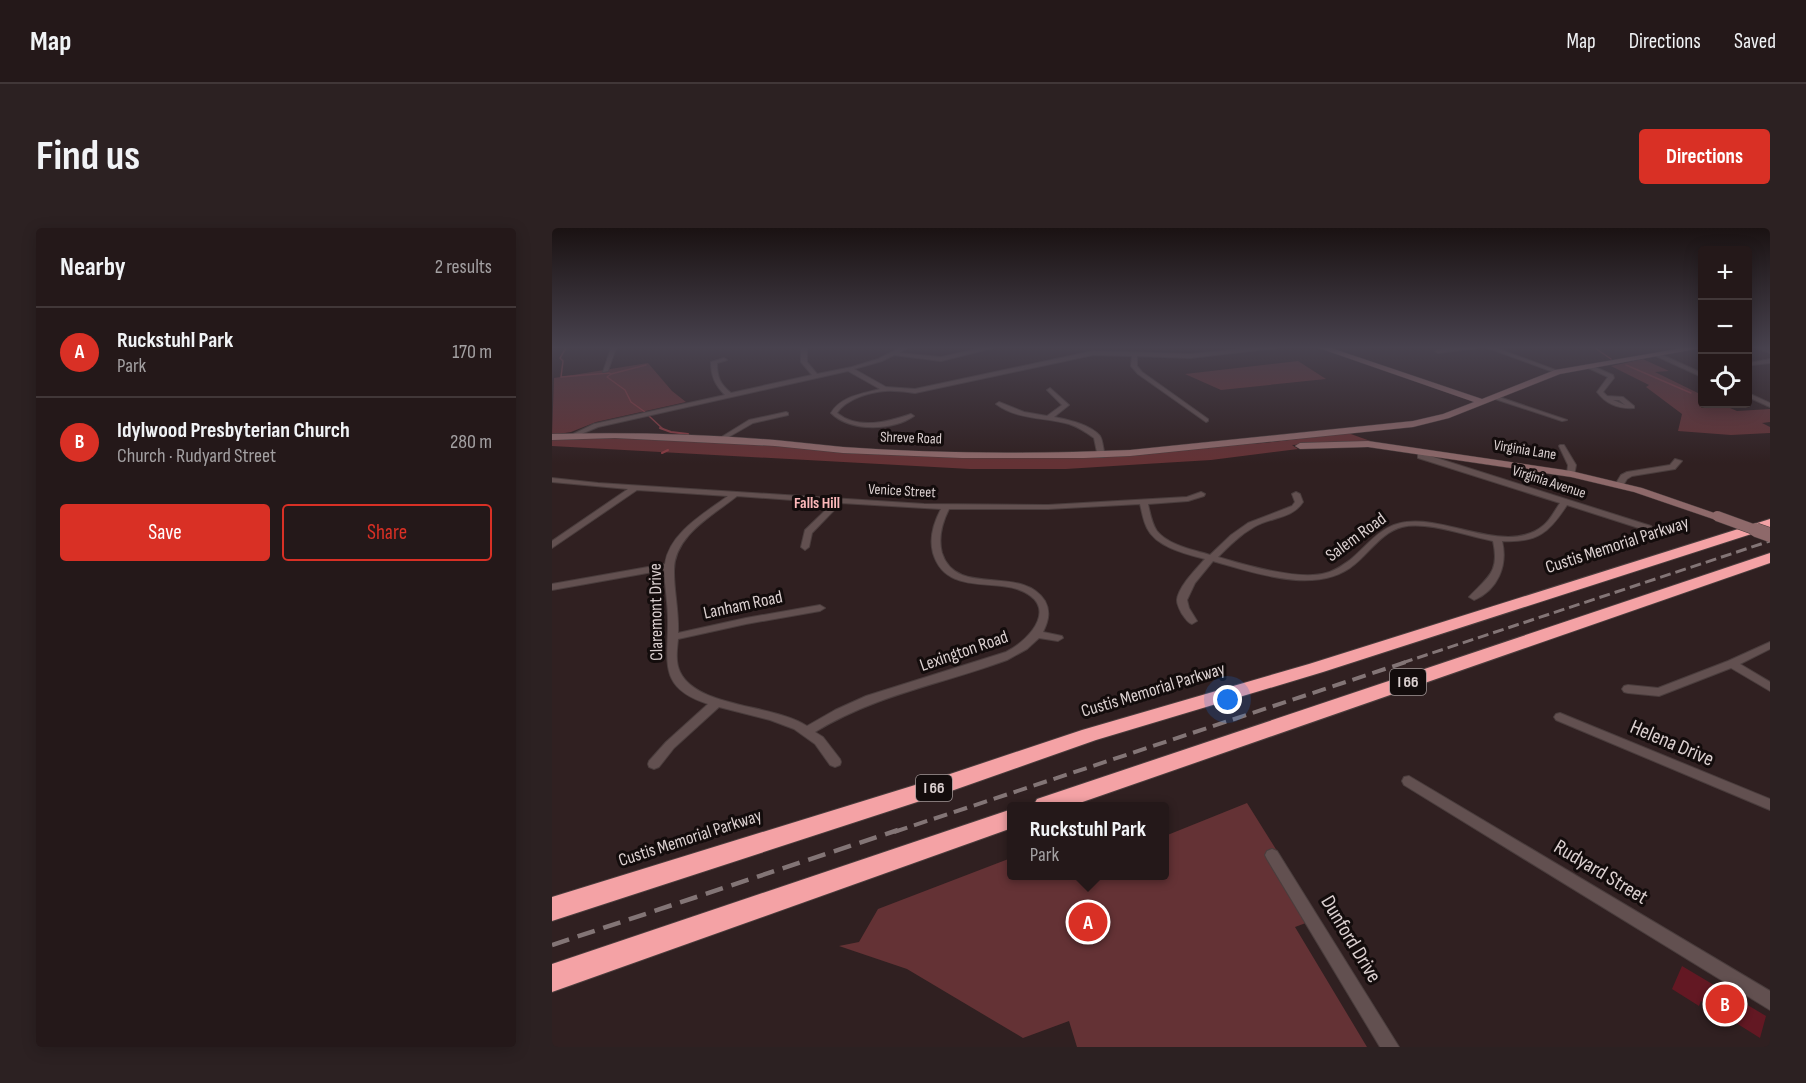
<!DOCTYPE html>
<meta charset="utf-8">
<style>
body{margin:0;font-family:"Sofia Sans Condensed",sans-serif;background:#2c2122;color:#f1f3f6}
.controls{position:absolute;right:18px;top:18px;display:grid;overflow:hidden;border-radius:6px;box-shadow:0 3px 15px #0003}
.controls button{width:54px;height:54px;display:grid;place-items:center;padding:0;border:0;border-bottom:2px solid #413738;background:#241819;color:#f1f3f6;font:30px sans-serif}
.you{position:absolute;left:676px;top:472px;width:21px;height:21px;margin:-15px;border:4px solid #fff;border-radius:50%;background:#1a73e8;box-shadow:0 0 0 9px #1a73e833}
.badge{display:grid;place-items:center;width:39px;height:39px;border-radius:50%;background:#d93025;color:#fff;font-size:20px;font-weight:700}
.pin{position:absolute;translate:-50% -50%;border:3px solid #fff;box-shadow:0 2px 6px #0006}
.popup{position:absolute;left:455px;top:574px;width:162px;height:78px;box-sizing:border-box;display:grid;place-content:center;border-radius:6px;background:#241819;filter:drop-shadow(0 2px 4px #0005);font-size:20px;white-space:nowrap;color:#a3a0a2}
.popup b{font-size:22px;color:#f1f3f6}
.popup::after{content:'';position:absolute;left:50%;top:100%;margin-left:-12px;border:12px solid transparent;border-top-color:#241819}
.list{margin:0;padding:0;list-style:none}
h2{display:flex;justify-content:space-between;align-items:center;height:78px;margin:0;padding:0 24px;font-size:26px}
h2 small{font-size:20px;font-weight:400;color:#a3a0a2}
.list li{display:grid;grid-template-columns:39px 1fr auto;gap:18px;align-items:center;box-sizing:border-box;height:90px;padding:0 24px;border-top:2px solid #413738}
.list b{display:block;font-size:22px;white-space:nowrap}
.list p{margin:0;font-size:20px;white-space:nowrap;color:#a3a0a2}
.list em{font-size:20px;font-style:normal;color:#a3a0a2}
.actions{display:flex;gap:12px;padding:18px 24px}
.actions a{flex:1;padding:14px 0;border:2px solid #d93025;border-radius:6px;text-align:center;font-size:21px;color:#d93025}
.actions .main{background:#d93025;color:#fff}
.icon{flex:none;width:33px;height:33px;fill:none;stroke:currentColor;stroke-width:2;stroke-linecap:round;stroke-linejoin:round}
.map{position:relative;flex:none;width:1218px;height:819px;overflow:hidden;border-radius:6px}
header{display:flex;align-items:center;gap:36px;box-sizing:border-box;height:84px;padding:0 30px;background:#241819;border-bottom:2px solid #413738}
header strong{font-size:28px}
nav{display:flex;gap:33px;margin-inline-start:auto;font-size:21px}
.intro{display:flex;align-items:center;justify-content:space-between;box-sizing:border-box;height:144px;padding:0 36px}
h1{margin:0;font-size:42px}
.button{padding:15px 27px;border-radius:6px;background:#d93025;color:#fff;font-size:21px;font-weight:700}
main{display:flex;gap:36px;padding:0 36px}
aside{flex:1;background:#241819;border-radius:6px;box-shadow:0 3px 15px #0003}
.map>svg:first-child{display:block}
.green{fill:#643235}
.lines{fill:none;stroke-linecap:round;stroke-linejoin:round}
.stream-far1{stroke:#8a3c42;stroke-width:1.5}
.stream{stroke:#8a3c42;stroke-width:2}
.building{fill:#631823}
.street-casing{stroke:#4a3d3d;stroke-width:2}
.secondary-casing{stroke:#4a3d3d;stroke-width:1}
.highway-casing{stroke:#4a3d3d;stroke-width:2}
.street{fill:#625050;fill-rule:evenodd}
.secondary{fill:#8e696a;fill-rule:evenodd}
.highway{fill:#f4a2a5;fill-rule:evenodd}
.rail-far2{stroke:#837576;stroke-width:3;stroke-dasharray:11 5;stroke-linecap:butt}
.rail-far1{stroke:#837576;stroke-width:4;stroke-dasharray:14 7;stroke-linecap:butt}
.rail{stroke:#837576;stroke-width:4.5;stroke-dasharray:18 9;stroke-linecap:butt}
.secondary-bridge-far1-casing{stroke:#4a3d3d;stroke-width:11;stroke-linecap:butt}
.secondary-bridge-casing{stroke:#4a3d3d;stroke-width:15;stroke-linecap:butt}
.secondary-bridge-far1{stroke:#8e696a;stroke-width:10}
.secondary-bridge{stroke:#8e696a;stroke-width:14}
.labels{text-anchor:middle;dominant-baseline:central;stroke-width:6;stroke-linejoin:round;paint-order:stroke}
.far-street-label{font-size:15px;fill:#dbd0d0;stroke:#130c0c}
.far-neighbourhood-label{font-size:16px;font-weight:bold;fill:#fcb7b9;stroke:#130c0c}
.shield{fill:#130c0c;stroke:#9f9595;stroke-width:1.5}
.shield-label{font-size:16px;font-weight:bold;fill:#dbd0d0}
.street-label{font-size:18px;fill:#dbd0d0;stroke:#130c0c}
.near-street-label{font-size:21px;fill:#dbd0d0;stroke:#130c0c}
</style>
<header>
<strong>Map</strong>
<nav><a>Map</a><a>Directions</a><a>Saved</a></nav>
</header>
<div class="intro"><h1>Find us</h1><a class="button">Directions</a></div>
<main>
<aside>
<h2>Nearby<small>2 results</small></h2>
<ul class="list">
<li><span class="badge">A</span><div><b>Ruckstuhl Park</b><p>Park</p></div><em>170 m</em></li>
<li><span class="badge">B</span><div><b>Idylwood Presbyterian Church</b><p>Church · Rudyard Street</p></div><em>280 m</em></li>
</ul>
<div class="actions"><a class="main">Save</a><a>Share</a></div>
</aside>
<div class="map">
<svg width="1218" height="819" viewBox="0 0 1218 819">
<rect width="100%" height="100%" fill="#302021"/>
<g class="green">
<polygon points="1091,131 1117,143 1103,144 1150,167 1150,176 1169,176 1185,183 1218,181 1218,194 1210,195 1218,199 1218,205 1179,207 1126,203 1130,186 1094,159 1097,157 1059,138"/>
<polygon points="746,133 774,151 669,162 633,146"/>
<polygon points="96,135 120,163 134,174 44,194 19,204 0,207 2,150"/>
<polygon points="796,205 824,215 797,214 740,217 746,221 659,232 593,236 514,241 418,241 0,218 0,211 38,208 490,229 711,215"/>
<polygon points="695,575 767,690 743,699 815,819 525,819 517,793 471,810 355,741 287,718 307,714 326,681 459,630 460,648 612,648 613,608"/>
</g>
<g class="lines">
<g class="stream-far1">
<polyline points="14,120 8,130 11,133 9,149 57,145 59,146 55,149 73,162 79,174 93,184"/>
<polyline points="1043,120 1059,131"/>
<polyline points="1074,137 1139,165"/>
<polyline points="59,146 94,137"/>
<polyline points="97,188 111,201"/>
</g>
<g class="stream">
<polyline points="108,200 119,204 136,206 136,208"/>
<polyline points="110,225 116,222"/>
</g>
</g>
<polygon class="building" points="1130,738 1214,788 1208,810 1149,773 1147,778 1120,761"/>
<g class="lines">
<defs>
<g id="street">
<polygon points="59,120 64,120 56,143 51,144"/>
<path d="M249 120H255V134L265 146 300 139 326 131 348 120H355L347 125 389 129 430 120H441L389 133 342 127 330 133 302 141 334 159 363 161 541 123 638 126 702 120H725L638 130 585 128V138L590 144 656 191V193L654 194 586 146 579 138 580 128 541 127 363 165C354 164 343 162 333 163 318 164 294 171 285 185 306 202 336 194 359 186L362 188C341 203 298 204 279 185 289 168 310 166 328 161L296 143 46 199 22 209 19 207 42 196 173 167C163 157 159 148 159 134L172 130 175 132 165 135C165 149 168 156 179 165L260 147 249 134Z"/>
<polygon points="899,120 925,120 886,125 883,123"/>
<polygon points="936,120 944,120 1009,144 1004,145"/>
<polygon points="1207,120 1218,121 1218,125 1207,121"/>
<polygon points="1104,126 1108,126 1150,145 1150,149 1104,128"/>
<polygon points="1218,131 1218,135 1200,137 1197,135"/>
<path d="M1034 137H1038L1061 147 1062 150 1051 164 1055 168 1071 169 1082 178V180C1067 181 1054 176 1045 164L1056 149 1034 139ZM1061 172H1067L1073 177Z"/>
<path d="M498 160 517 177 502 189C516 192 538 196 548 208 551 212 551 222 553 227L552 229H546L542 210C534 204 526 199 517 196 493 189 465 192 444 176L447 174 472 184 495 188 510 177 495 162Z"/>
<polygon points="1196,165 1218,175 1218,179 1196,169"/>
<polygon points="940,168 944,168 1015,192 1010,193 940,170"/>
<polygon points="234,184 236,185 236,187 201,195 168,214 163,213 197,192"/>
<polygon points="1008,217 1012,217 1024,237 1022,248 1015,246 1016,237 1007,218"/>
<path d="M866 226H872L1099 298 1100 300 1096 303 1093 302 1015 277C997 305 985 315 950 313 956 337 946 362 922 372L917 369C936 349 948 344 941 313 915 308 876 293 850 299 830 304 818 324 803 336 766 368 703 345 661 333L643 355 635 372 637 380 645 393 640 396C635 394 634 391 630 386 628 382 625 377 625 372 626 359 645 340 653 331 634 326 604 319 595 300 591 292 590 284 588 276L496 281H397C390 295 386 310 390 325 404 370 470 336 493 373 499 384 496 394 491 404L510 408 511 410 506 413 487 410 475 421 455 432C390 456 323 467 263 504L271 509 288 531 289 534 288 537 283 539 278 537 263 516 242 501 218 492 167 479 122 520 107 539 102 541 97 539 96 536 97 533 114 514 156 476C106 460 116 435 116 393 116 376 113 359 112 342L0 362V356L113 336C117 305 153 285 176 268L85 262 0 320V313L76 261 0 254V250L46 255 372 276 496 277 635 269 649 264 653 266 652 268 636 273 596 276C598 285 600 296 605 303 616 317 642 322 658 327L679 307 696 295 740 278 743 274 740 266 744 264 748 266 751 274C740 291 719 289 702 299 688 307 677 318 666 329 693 337 747 353 774 345 783 343 791 337 798 332 816 317 829 297 854 294 896 288 956 328 992 297 999 291 1003 282 1008 275L866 230ZM185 268 281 275 253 302 249 319 253 322 257 319 260 305 289 275 389 281C382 294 377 310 381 325 393 365 435 352 465 361 508 376 481 410 454 424L314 468 283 482 255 498C222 476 145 480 128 444 123 434 125 421 126 411L194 396 268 383 273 380 268 377 194 390 126 405C127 384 122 364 122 344 121 308 160 288 185 268Z"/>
<polygon points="1123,231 1130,233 1123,241 1080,248 1075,251 1070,259 1064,259 1063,257 1069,247 1075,244 1118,237"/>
<polygon points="1218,414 1218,421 1188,436 1218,454 1218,463 1179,440 1107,468 1076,465 1072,464 1070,461 1072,458 1076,457 1106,460 1176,433"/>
<polygon points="1008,485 1218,571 1218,582 1004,492 1002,489 1004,486"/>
<polygon points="857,548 1218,763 1218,782 852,557 850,553 852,549"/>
<polygon points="720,621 725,623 847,819 828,819 715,631 713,627 715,623"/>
</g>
<g id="secondary">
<path d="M767 120H779L930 171 1003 142 1131 120H1149L1008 146 897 190 861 199 578 228 532 230H410L291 225 223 218 63 210 0 212V206C74 204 149 206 223 212 246 214 268 217 291 219 386 226 483 226 578 222L861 193 891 186 922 174Z"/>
<polygon points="816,213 1019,243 1090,260 1171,288 1165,292 1161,291 1082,264 1019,249 816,219 748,221 743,218 748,215"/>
</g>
<g id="highway">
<polygon points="1218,291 1218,300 771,444 544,512 402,562 0,693 0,669 389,549 530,502 757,436"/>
<polygon points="1218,325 1218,335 519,578 481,578 485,571"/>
<polygon points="460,581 460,600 0,764 0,736"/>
</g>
</defs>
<use href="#street" class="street-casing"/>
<use href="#secondary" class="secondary-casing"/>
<use href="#highway" class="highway-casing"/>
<use href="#street" class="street"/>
<use href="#secondary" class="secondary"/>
<use href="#highway" class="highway"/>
<polyline class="rail-far2" points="850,435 1218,313"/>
<polyline class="rail-far1" points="342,604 854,434"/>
<polyline class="rail" points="0,717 346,602"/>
<defs>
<polyline id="secondary-bridge-far1" points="1165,288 1209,304"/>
<polyline id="secondary-bridge" points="1204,302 1218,307"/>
</defs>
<use href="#secondary-bridge-far1" class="secondary-bridge-far1-casing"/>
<use href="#secondary-bridge" class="secondary-bridge-casing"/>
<use href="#secondary-bridge-far1" class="secondary-bridge-far1"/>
<use href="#secondary-bridge" class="secondary-bridge"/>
</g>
<linearGradient id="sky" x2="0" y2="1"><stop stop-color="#1a1212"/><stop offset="0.51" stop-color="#48424e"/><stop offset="1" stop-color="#48424e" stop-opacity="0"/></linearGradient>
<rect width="1218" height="235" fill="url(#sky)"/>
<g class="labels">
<g class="far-street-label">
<text transform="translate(359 210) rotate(2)">Shreve Road</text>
<text transform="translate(973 222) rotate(9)">Virginia Lane</text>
<text transform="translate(997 254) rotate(18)">Virginia Avenue</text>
<text transform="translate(350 263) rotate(3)">Venice Street</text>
</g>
<g class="far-neighbourhood-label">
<text x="265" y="275">Falls Hill</text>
</g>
<g class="shield">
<rect x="838" y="441" width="36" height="26" rx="4.5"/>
<rect x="364" y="547" width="36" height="26" rx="4.5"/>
</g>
<g class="shield-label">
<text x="856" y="454">I 66</text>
<text x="382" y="560">I 66</text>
</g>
<g class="street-label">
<text transform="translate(804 309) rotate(-36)">Salem Road</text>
<text transform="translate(1065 317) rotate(-18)">Custis Memorial Parkway</text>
<text transform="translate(191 377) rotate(-12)">Lanham Road</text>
<text transform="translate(104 384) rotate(-91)">Claremont Drive</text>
<text transform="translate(412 423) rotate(-19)">Lexington Road</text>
<text transform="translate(601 462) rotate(-17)">Custis Memorial Parkway</text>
<text transform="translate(138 610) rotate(-18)">Custis Memorial Parkway</text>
</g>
<g class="near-street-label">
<text transform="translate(1120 515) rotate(23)">Helena Drive</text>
<text transform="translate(1049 644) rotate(31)">Rudyard Street</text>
<text transform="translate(799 711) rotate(59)">Dunford Drive</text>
</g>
</g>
</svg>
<div class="controls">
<button>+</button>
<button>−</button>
<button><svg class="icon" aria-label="locate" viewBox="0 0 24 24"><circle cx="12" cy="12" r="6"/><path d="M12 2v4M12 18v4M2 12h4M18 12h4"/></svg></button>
</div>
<div class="you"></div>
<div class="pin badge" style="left:536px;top:694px">A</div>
<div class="popup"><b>Ruckstuhl Park</b>Park</div>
<div class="pin badge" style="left:1173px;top:776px">B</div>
</div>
</main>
